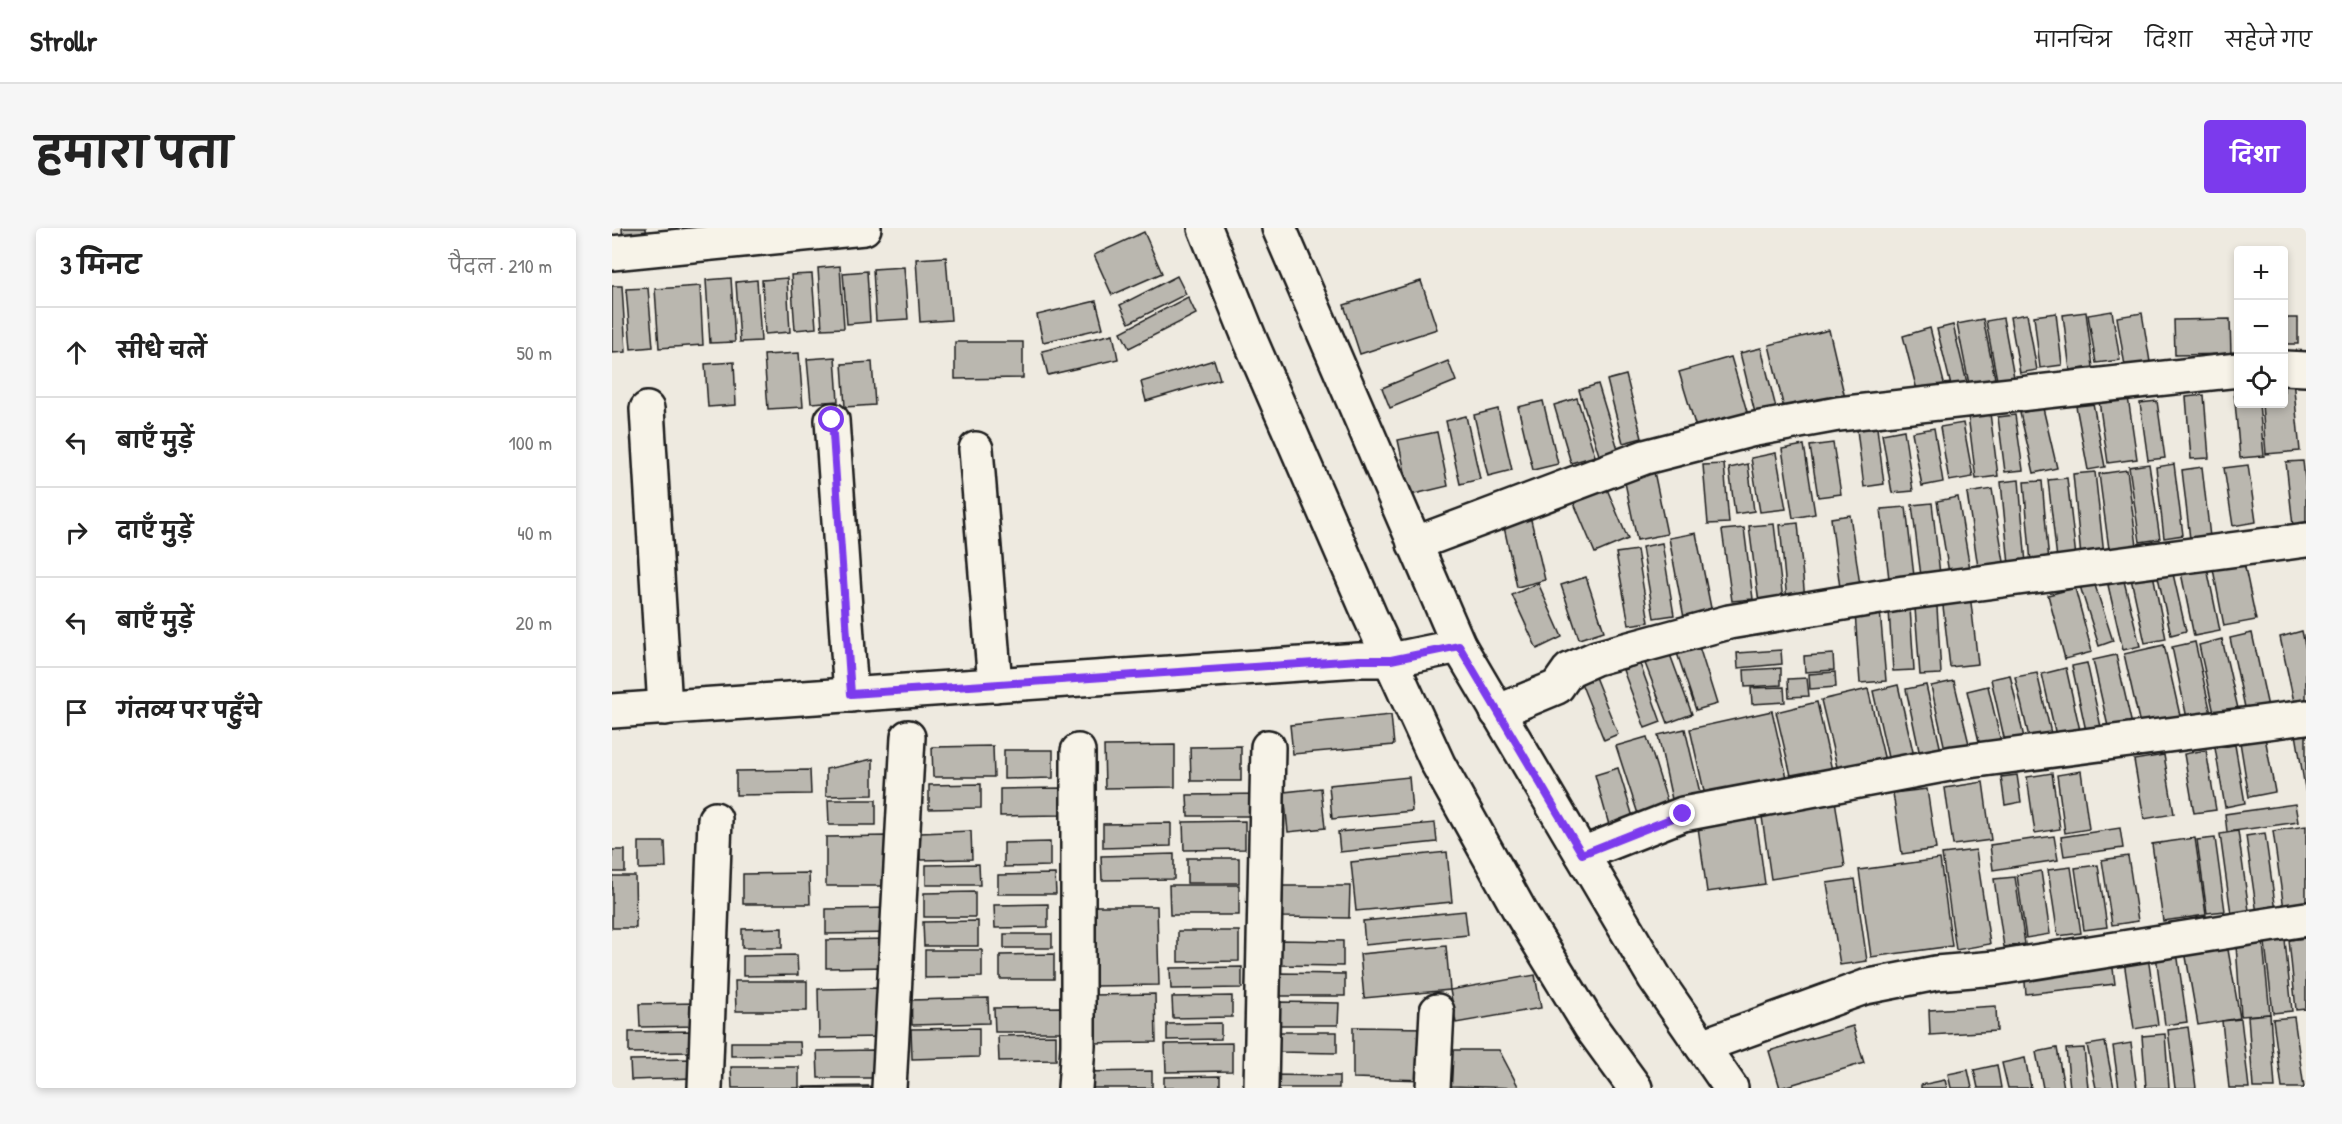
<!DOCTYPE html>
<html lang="hi">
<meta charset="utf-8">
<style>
body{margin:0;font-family:"Patrick Hand","Playpen Sans Deva",sans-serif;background:#f6f6f6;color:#222}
.controls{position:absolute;right:18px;top:18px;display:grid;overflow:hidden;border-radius:6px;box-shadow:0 3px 9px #0003}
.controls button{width:54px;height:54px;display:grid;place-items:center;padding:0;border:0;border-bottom:2px solid #e0e0e0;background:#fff;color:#222;font:30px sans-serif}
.stop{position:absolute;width:18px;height:18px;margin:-14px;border:4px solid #7c3aed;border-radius:50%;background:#fff}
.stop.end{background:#7c3aed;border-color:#fff;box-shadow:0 2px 6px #0008}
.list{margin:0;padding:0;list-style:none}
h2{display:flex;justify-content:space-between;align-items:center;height:78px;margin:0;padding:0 24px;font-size:26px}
h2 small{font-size:20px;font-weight:400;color:#767676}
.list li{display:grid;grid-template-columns:39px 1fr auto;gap:18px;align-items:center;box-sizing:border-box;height:90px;padding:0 24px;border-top:2px solid #e0e0e0}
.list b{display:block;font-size:22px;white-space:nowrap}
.list em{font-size:20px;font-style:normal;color:#767676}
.icon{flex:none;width:33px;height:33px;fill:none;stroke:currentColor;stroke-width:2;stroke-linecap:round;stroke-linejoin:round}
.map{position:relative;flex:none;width:1694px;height:860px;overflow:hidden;border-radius:6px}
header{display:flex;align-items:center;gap:36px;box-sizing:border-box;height:84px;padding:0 30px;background:#fff;border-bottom:2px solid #e0e0e0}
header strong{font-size:28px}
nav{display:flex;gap:33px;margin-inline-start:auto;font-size:21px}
.intro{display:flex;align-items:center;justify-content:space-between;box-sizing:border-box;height:144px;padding:0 36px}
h1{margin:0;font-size:42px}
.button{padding:15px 27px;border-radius:6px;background:#7c3aed;color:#fff;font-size:21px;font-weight:700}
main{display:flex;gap:36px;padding:0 36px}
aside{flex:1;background:#fff;border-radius:6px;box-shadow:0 3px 9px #0003}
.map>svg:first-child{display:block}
.building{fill:#bab7af;stroke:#1c1c1c;stroke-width:1.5}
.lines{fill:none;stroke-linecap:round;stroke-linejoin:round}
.minor-casing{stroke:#1c1c1c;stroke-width:38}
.major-casing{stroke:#1c1c1c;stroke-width:38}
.minor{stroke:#f7f3e8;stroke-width:33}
.major{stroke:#f7f3e8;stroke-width:33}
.route{stroke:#7c3aed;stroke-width:8}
</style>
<header>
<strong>Strollr</strong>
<nav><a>मानचित्र</a><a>दिशा</a><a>सहेजे गए</a></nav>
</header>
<div class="intro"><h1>हमारा पता</h1><a class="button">दिशा</a></div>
<main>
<aside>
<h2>3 मिनट<small>पैदल · 210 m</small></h2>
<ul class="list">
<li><svg class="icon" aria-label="ahead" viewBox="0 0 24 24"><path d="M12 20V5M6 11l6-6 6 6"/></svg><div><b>सीधे चलें</b></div><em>50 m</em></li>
<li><svg class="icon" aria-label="left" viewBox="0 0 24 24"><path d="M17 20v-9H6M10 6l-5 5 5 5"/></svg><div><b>बाएँ मुड़ें</b></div><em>100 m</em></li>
<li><svg class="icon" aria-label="right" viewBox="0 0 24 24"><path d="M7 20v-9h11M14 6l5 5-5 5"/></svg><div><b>दाएँ मुड़ें</b></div><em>40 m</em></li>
<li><svg class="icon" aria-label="left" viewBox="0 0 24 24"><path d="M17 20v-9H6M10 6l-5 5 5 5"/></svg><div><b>बाएँ मुड़ें</b></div><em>20 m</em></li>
<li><svg class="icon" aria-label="arrive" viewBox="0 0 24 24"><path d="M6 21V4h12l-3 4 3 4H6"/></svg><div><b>गंतव्य पर पहुँचे</b></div></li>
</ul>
</aside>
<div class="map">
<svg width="1694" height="860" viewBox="0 0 1694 860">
<rect width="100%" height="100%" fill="#eeeae0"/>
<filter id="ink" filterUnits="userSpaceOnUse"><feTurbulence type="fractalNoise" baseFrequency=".0167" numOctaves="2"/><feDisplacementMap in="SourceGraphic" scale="12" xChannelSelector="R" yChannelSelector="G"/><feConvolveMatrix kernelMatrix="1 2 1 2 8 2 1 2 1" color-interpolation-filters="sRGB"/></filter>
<g filter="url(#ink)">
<g class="building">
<polygon points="10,0 34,0 35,16 11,17"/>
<polygon points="532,4 550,45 500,67 482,27"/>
<polygon points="334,29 339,92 308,94 304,31"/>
<polygon points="228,38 232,100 210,101 206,40"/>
<polygon points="292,39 296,91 264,93 261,41"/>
<polygon points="255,43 258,94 235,96 231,45"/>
<polygon points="200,46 204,100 183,102 179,47"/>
<polygon points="565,48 574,66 517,95 508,77"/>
<polygon points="119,50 123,114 98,115 94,52"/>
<polygon points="175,50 178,104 153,106 150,52"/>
<polygon points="145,52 149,113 128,114 124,54"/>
<polygon points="809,53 825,101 748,126 732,77"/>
<polygon points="0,58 10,58 14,124 0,125"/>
<polygon points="88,58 91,117 47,120 43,61"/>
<polygon points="36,60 41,119 19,121 14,61"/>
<polygon points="576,69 584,86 517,120 509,104"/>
<polygon points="484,73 491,100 431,114 425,87"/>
<polygon points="1500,83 1508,132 1484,135 1476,87"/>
<polygon points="1474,84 1481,139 1458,142 1451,87"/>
<polygon points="1444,85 1450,137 1428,140 1422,88"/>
<polygon points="1530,85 1538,134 1513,138 1505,89"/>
<polygon points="1415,86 1425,142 1408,145 1398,89"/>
<polygon points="1391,90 1402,149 1385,152 1374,93"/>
<rect x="1672" y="90" width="14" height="26"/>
<polygon points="1371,91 1383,150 1357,156 1345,96"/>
<polygon points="1618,91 1619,126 1563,127 1562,92"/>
<polygon points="1341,97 1355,155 1339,158 1325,101"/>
<polygon points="1318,100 1333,159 1306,166 1291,108"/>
<polygon points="1217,102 1233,170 1173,185 1157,117"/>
<polygon points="501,106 506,131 436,147 430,123"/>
<polygon points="343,114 411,114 411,150 343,151"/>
<polygon points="1149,120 1165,184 1144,189 1128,125"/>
<polygon points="187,125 191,179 156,181 152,127"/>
<polygon points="223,129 226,173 199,175 195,131"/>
<polygon points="1119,129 1136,187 1085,203 1067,144"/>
<polygon points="602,132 608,151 534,173 529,154"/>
<polygon points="836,133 844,153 778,180 770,160"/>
<polygon points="122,134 124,177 96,179 93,136"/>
<polygon points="260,134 263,177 233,179 230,136"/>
<polygon points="1014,147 1030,210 1011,215 995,152"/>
<polygon points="1672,152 1681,152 1688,223 1654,226 1650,176 1672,176"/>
<polygon points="986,156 1006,221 987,227 967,162"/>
<polygon points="1626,162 1626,176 1647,176 1652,228 1628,230 1622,163"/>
<polygon points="1592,167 1597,230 1579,231 1574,169"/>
<polygon points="1516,169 1525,231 1496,235 1487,173"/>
<polygon points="965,170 983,228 959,235 942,177"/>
<polygon points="931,173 946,236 921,242 906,179"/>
<polygon points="1545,173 1553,230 1536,232 1528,175"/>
<polygon points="1481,175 1493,239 1476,242 1464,178"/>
<polygon points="1431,180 1445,240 1422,245 1408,185"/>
<polygon points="886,181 900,242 876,248 862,187"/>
<polygon points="1378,185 1386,248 1364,251 1356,187"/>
<polygon points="1403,187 1411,242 1393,244 1386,189"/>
<polygon points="854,188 868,251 848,256 834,193"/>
<polygon points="1351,195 1361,249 1337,253 1328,199"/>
<polygon points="1265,200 1272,256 1252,259 1245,202"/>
<polygon points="1322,200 1331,254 1310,258 1300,204"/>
<polygon points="1292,202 1301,263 1280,265 1270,206"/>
<polygon points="825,204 836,258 798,267 786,212"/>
<polygon points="1221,215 1229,266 1206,269 1198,218"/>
<polygon points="1192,217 1203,286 1181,290 1170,221"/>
<polygon points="1164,225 1174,281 1148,284 1139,230"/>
<polygon points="1691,233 1694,261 1694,297 1681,298 1674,234"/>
<polygon points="1040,234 1055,306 1025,312 1010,240"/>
<polygon points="1112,236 1117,295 1096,296 1091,237"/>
<polygon points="1136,236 1142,283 1123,286 1117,240"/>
<polygon points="1537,236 1548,311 1528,314 1517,239"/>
<polygon points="1562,236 1571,307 1552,310 1544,239"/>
<polygon points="1636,237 1644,294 1621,298 1612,240"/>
<polygon points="1590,239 1598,309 1578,311 1570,242"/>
<polygon points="1515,242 1525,318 1497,321 1487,246"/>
<polygon points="1483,244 1492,327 1469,329 1461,246"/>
<polygon points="1455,250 1464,329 1445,331 1436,252"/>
<polygon points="1407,252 1414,336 1397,337 1389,254"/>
<polygon points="1430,253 1437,334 1419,335 1412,254"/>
<polygon points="992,254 1016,311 983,325 959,268"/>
<polygon points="1380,261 1392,334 1366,339 1355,265"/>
<polygon points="1346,269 1358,341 1337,345 1325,273"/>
<polygon points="1320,275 1328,346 1309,348 1300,277"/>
<polygon points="916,279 933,352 905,359 889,285"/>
<polygon points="1294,279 1302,348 1277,351 1269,281"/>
<polygon points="1238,287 1248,357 1228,360 1219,290"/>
<polygon points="1186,295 1193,372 1175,373 1168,297"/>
<polygon points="1162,296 1171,372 1147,375 1137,298"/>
<polygon points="1132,300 1141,371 1120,373 1110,302"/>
<polygon points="1084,305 1100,385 1072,390 1057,310"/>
<polygon points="1050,315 1062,387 1042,390 1030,319"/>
<polygon points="1025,322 1037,394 1017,397 1004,325"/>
<polygon points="1631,330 1644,392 1612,398 1600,336"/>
<polygon points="1594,335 1608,403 1582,408 1568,340"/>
<polygon points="1559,337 1574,403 1559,407 1544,340"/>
<polygon points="1540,341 1554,411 1533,415 1518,346"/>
<polygon points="974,349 992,403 967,411 949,357"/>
<polygon points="1481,351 1501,413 1487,418 1467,355"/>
<polygon points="1512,353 1528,418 1511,422 1496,357"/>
<polygon points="926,355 950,409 925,421 900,367"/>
<polygon points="1463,360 1480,424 1453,431 1436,367"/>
<polygon points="1358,366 1366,436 1338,439 1330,369"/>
<polygon points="1325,379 1329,446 1308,447 1303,380"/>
<polygon points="1298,380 1302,442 1281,443 1277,382"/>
<polygon points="1268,382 1274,453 1248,455 1243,384"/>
<polygon points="1690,403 1694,422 1694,481 1684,483 1668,409"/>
<polygon points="1640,405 1656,479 1634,484 1618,410"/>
<polygon points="1084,409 1105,476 1084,482 1062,416"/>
<polygon points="1610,411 1627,485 1603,490 1587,417"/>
<polygon points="1583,414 1600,490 1576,495 1560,419"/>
<polygon points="1552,417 1569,492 1529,501 1512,426"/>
<polygon points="1056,421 1080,486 1056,495 1031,430"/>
<polygon points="1169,422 1170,436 1126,440 1125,425"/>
<polygon points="1221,426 1222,442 1193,444 1192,428"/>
<polygon points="1504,427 1520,497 1497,503 1481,432"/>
<polygon points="1475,435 1489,499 1474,503 1460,438"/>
<polygon points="1028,436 1049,494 1033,500 1011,442"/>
<polygon points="979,439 1006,506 992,512 965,445"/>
<polygon points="1169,440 1169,457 1133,459 1132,442"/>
<polygon points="1454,440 1469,507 1445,512 1430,446"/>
<polygon points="1223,444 1224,459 1198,461 1197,446"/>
<polygon points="1425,445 1441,514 1419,518 1403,449"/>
<polygon points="1398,447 1414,519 1395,523 1379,451"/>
<polygon points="1195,450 1197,468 1177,469 1176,451"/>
<polygon points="1342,453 1358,520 1334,526 1319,458"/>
<polygon points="1286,457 1302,528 1277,534 1261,463"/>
<polygon points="1314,457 1330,527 1309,532 1294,461"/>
<polygon points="1376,458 1389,514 1368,518 1355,463"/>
<polygon points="1172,459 1173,474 1140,476 1139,460"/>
<polygon points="1256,461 1273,533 1226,543 1209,472"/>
<polygon points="1205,474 1221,547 1181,556 1164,484"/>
<polygon points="1160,483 1176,554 1094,572 1078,501"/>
<polygon points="779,487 782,517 681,526 678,497"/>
<polygon points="1694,498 1694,566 1683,500"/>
<polygon points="1073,501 1089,569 1061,576 1046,507"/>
<polygon points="1035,509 1056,576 1026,586 1004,518"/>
<polygon points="1653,509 1663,564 1637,569 1628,514"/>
<polygon points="563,517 563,559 493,560 492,518"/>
<polygon points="1623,517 1633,575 1613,579 1603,520"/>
<polygon points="381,518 382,549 321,549 320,519"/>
<polygon points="629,518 629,553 579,553 578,519"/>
<polygon points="392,522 441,522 441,550 392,551"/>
<polygon points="1594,522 1604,582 1582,585 1572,526"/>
<polygon points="1552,527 1562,586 1532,591 1522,532"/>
<polygon points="261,531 261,567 214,568 214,541"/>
<polygon points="1006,540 1021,589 997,597 983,547"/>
<polygon points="198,542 199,566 124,567 124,543"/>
<polygon points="1469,543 1477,601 1453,605 1445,547"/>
<polygon points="1440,545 1448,601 1423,605 1415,549"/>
<polygon points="1405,547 1409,574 1393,577 1389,549"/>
<polygon points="797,549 800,583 720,591 717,557"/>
<polygon points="1371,554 1379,612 1341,617 1333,560"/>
<polygon points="369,556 369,580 317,581 317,557"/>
<polygon points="450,560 450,587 388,588 388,561"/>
<polygon points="709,560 713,600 676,604 672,564"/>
<polygon points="1315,561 1324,621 1290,626 1281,565"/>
<polygon points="649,566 650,588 576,588 575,567"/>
<polygon points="216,572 264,572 264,597 217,597"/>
<polygon points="1223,572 1233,639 1159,651 1149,582"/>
<polygon points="1683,576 1686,594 1615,604 1613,586"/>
<polygon points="1144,591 1153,656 1095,664 1086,599"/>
<polygon points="633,593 633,621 572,622 571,594"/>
<polygon points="559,595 559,618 491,620 491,596"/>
<polygon points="823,595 825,614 728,624 726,604"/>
<polygon points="1694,598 1694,678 1672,681 1661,603"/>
<polygon points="1508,600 1511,620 1452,628 1449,609"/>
<polygon points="359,603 360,631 308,632 308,605"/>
<polygon points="1626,603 1638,690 1620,693 1608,606"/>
<polygon points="1653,605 1664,683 1645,686 1634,608"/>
<polygon points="275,608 276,658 214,658 214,609"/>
<polygon points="1442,608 1446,632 1381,642 1378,617"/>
<polygon points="1583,610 1594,687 1551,693 1540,616"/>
<polygon points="1603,610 1613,683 1595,685 1585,612"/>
<polygon points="27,614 53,614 54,640 27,641"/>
<polygon points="438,614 438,638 392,639 392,615"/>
<rect x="0" y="622" width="13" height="22"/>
<polygon points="1364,622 1378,716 1344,722 1330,626"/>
<polygon points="835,624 840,674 744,683 739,634"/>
<polygon points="562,626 562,651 490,652 489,628"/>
<polygon points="1516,628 1526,693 1500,697 1490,632"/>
<rect x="575" y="630" width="52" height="25"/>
<polygon points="1328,631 1340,718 1259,729 1247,642"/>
<polygon points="367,636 368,657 314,657 314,637"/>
<polygon points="1486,637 1495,699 1472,702 1463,640"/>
<polygon points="1459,639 1469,705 1446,708 1436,642"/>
<polygon points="1429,643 1438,706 1414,710 1405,647"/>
<polygon points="197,645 198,676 131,676 131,646"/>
<polygon points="443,646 444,666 386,666 386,647"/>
<polygon points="0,648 23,648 24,700 0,700"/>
<polygon points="1403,649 1413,716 1392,719 1382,651"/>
<polygon points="1243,651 1255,733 1228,737 1215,655"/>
<polygon points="557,657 627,657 627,687 558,687"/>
<polygon points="671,658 738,658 737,690 670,689"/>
<polygon points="363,664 363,689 312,689 312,665"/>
<polygon points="436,676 436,699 383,700 382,677"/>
<polygon points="483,678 545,678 547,757 484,758"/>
<polygon points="281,680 282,705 214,706 214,681"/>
<polygon points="853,683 856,707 753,717 751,693"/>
<polygon points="366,693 366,718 312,718 311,694"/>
<polygon points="170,700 170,720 130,720 130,701"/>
<polygon points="566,703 627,703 627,733 566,734"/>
<rect x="392" y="706" width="48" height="14"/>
<polygon points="1694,710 1694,781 1684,782 1677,712"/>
<polygon points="278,711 279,739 214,740 214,712"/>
<polygon points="665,712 731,713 731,738 665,737"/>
<polygon points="1673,712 1680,783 1661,785 1653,715"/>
<polygon points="1651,715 1658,786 1629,788 1624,717"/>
<polygon points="1615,716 1628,790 1586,797 1573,723"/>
<polygon points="834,718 838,762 752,770 748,726"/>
<polygon points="313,722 370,722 370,749 313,750"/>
<polygon points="1565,724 1575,794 1553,797 1544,727"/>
<polygon points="442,726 442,751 388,751 388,727"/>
<polygon points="185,727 186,747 131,748 131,728"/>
<polygon points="1536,729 1546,797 1522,801 1512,733"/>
<polygon points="1500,733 1503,756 1414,766 1412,743"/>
<polygon points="630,739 630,760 559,761 558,740"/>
<polygon points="666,745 733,746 733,768 666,768"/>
<polygon points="923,747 929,780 844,795 838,762"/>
<polygon points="123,753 195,753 195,783 124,783"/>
<polygon points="268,760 269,809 207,810 206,761"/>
<polygon points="543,766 544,814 480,815 479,767"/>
<polygon points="620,768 620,789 561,790 560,769"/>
<polygon points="376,770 377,795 300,797 299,772"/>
<polygon points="666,774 727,775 726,797 666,797"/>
<polygon points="85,775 85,798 28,799 27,776"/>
<polygon points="1384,778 1385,803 1318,807 1317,782"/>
<polygon points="449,779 449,804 383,804 382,780"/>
<polygon points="1658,786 1663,860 1641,860 1636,788"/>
<polygon points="1682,789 1692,860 1670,860 1661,791"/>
<polygon points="1629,791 1637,860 1617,860 1610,793"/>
<polygon points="609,795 609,811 555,812 555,796"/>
<polygon points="1241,798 1252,835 1168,860 1157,823"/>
<polygon points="741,799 816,800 815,852 741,850"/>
<polygon points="1576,799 1584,860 1563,860 1556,802"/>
<polygon points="367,800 367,829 300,831 299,801"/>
<polygon points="81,803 81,824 17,825 17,804"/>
<polygon points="666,804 725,804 725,825 666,824"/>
<polygon points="1553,806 1557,860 1534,860 1530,808"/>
<polygon points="444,807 444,832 387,833 386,808"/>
<polygon points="119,814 188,814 189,827 119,828"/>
<polygon points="1493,814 1502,860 1484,860 1475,817"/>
<polygon points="620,815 620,843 554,844 553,816"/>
<polygon points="1519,815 1525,860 1507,860 1501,818"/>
<polygon points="1445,820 1452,860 1431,860 1424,824"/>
<polygon points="1472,820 1476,860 1458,860 1454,821"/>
<polygon points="261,822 261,850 206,850 205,823"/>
<polygon points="840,822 887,822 907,860 839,858"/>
<polygon points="1413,830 1419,860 1396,860 1390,835"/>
<polygon points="82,831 82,850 19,852 18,832"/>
<polygon points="1385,837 1389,860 1366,860 1362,842"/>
<polygon points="119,839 187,839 187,860 120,860"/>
<polygon points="1356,842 1360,860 1339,860 1336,846"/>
<polygon points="540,843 540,860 467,860 467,844"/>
<polygon points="656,847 727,848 727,860 656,860"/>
<polygon points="608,848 608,860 552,860 552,849"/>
<polygon points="1333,852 1335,860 1309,860 1309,857"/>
<polygon points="257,858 257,860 190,860 190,859"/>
</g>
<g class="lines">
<defs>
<g id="minor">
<polyline points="0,25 252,0"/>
<polyline points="1672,140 1694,141"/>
<polyline points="35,181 53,480"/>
<polyline points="220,192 239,467"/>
<polyline points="364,221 383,457"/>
<polyline points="802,316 1033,229 1138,202 1226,186 1626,142"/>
<polyline points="0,483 747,432 779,432 847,418"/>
<polyline points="885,484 945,459 957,442 984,430 1117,394 1292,365 1694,312"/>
<polyline points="970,626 1071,586 1342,535 1694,489"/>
<polyline points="1090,818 1253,759 1324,745 1384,740 1694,691"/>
<polyline points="93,860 103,591"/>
<polyline points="277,860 296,509"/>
<polyline points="463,860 466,818 466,523"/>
<polyline points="649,860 656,519"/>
<polyline points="821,860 825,783"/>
</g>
<g id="major">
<polyline points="593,0 639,114 758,388 826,536 909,685 978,798 1023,860"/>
<polyline points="667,0 847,418 1043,750 1119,860"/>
</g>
</defs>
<use href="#minor" class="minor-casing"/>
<use href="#major" class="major-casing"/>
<use href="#minor" class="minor"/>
<use href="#major" class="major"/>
</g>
</g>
<g class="lines" filter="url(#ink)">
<polyline class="route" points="220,192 239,466 747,432 779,432 847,418 970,626 1071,586"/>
</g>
</svg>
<div class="controls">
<button>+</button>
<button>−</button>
<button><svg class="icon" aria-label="locate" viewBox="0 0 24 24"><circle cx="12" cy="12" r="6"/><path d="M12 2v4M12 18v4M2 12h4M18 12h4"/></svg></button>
</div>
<div class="stop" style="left:220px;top:192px"></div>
<div class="stop end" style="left:1071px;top:586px"></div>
</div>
</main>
